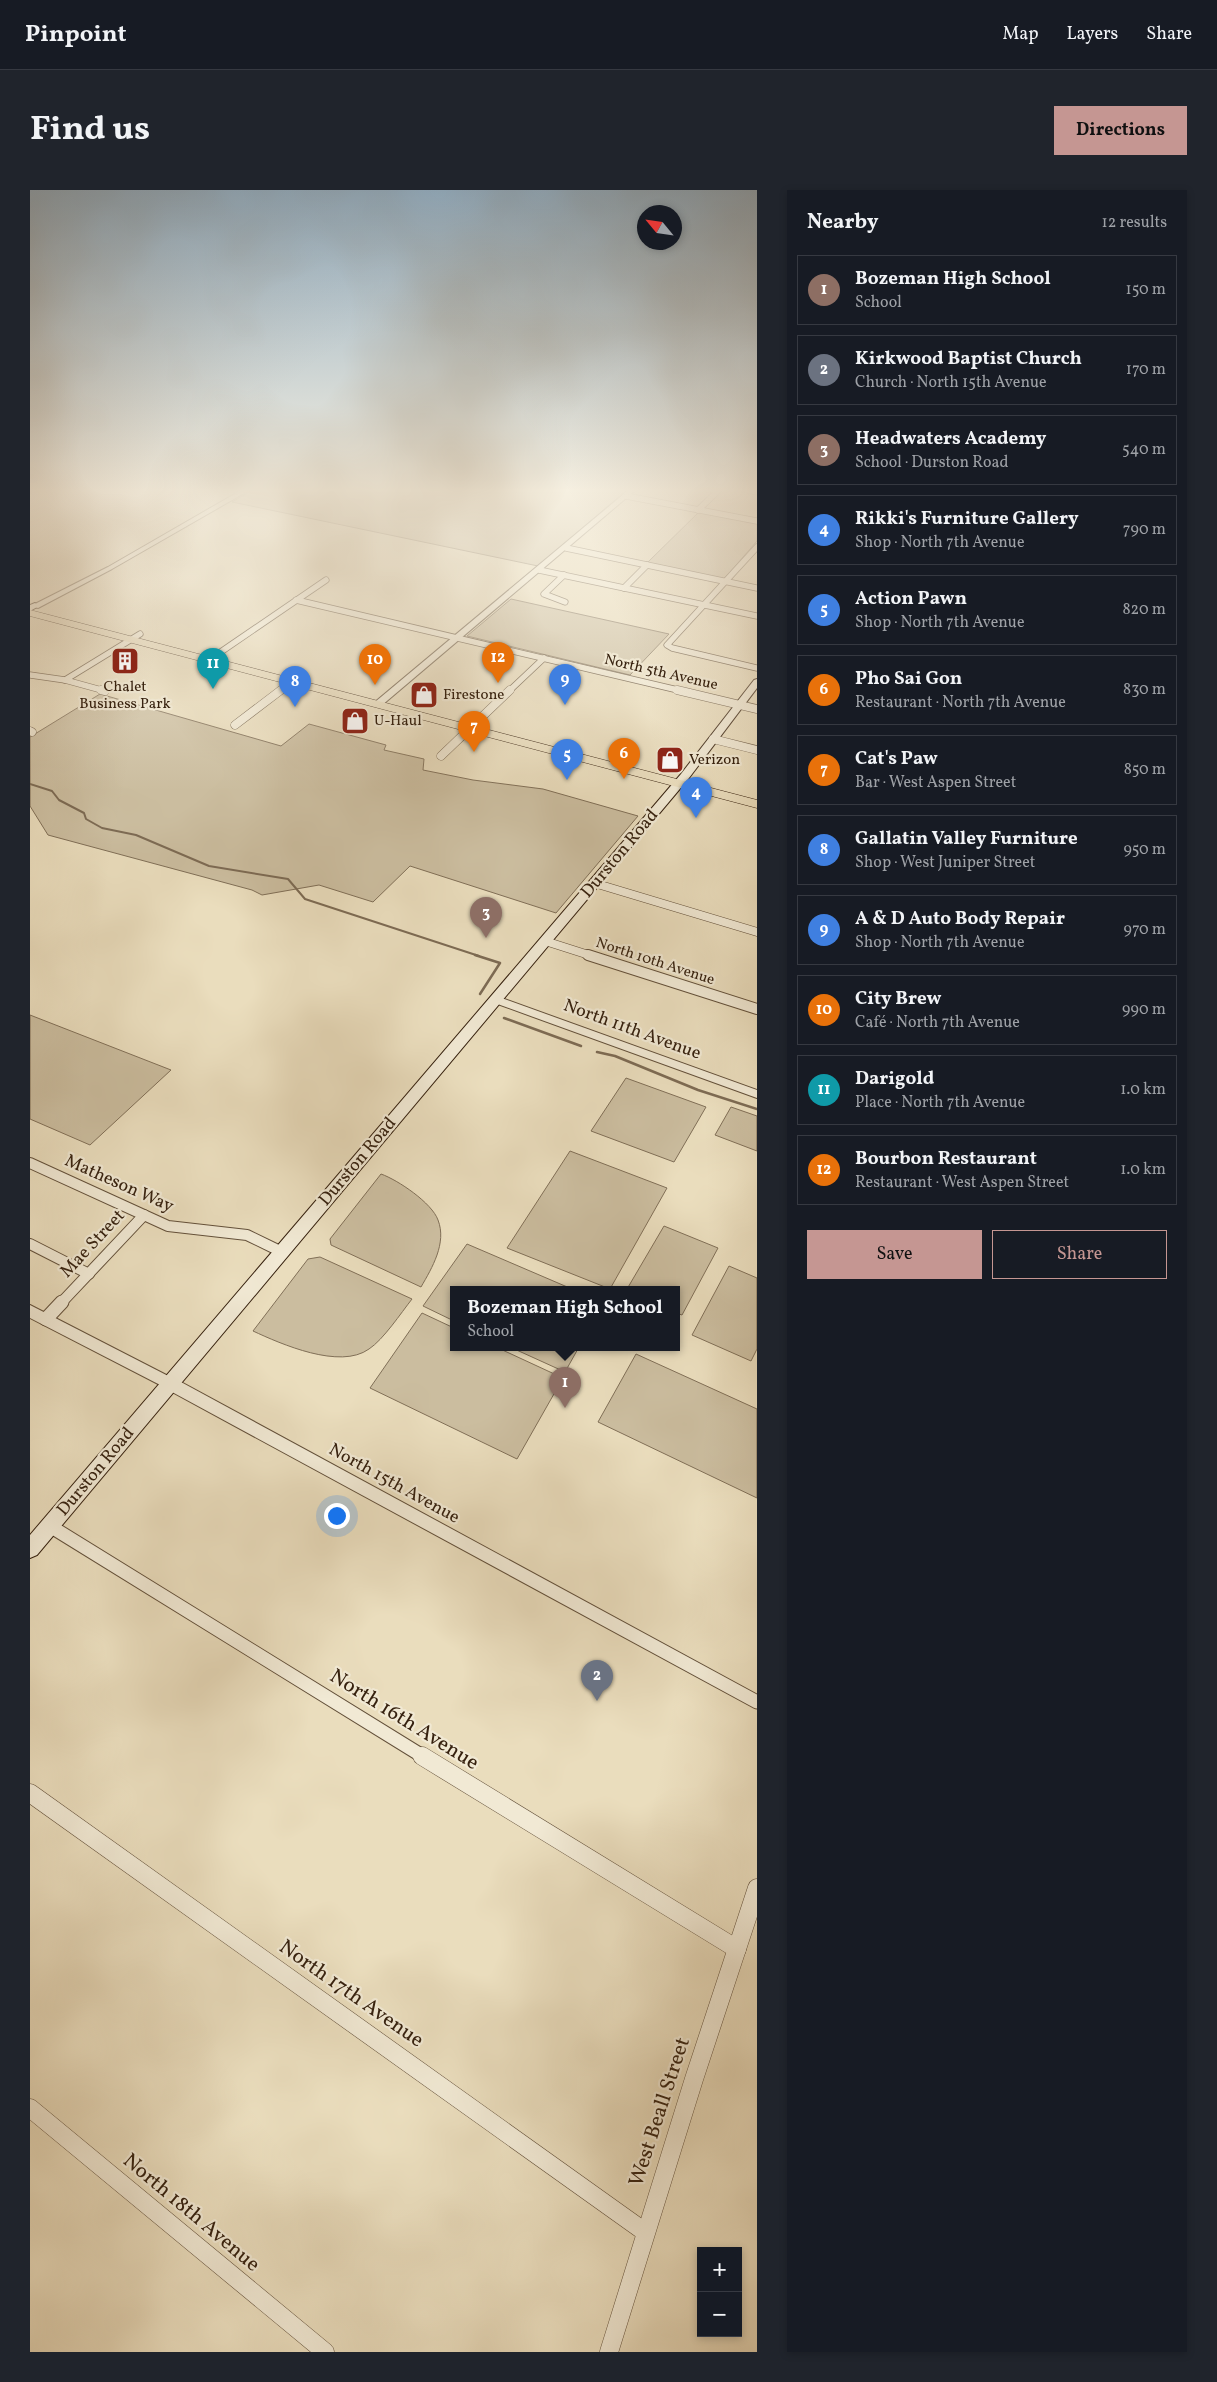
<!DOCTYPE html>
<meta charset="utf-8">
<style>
body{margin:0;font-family:Vollkorn,serif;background:#20242c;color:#f1f3f6}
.controls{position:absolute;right:15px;bottom:15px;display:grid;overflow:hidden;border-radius:0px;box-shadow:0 2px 8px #0003}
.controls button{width:45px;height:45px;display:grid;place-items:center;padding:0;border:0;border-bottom:1px solid #363941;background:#171b24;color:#f1f3f6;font:25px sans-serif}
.compass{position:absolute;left:607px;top:15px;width:45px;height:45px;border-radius:50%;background:#171b24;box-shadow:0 2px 8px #0003;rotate:299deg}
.you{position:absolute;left:306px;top:1325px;width:18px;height:18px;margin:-12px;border:4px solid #fff;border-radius:50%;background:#1a73e8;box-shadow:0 0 0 8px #1a73e833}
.badge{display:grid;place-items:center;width:32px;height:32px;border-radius:50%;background:#c59692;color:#fff;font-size:16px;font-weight:700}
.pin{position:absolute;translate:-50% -41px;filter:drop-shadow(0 1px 2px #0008)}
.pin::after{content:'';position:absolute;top:26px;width:18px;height:15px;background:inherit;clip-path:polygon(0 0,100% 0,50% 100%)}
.popup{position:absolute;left:420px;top:1096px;width:230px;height:65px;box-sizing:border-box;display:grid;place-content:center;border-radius:0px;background:#171b24;filter:drop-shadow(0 1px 4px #0005);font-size:16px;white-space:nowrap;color:#9ea1a6}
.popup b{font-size:19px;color:#f1f3f6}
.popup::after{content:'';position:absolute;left:50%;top:100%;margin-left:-10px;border:10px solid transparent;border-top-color:#171b24}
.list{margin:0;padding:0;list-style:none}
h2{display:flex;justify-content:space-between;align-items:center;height:65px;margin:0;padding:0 20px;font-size:21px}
h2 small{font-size:16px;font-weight:400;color:#9ea1a6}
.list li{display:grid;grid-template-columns:32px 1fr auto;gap:15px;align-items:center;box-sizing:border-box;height:70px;margin:0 10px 10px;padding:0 10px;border:1px solid #363941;border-radius:0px}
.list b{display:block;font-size:19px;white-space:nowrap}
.list p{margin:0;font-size:16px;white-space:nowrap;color:#9ea1a6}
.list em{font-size:16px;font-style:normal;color:#9ea1a6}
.actions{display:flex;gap:10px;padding:15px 20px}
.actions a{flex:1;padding:11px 0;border:1px solid #c59692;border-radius:0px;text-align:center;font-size:18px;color:#c59692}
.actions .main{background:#c59692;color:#111}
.map{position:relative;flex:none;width:727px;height:2162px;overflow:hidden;border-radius:0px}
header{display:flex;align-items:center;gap:30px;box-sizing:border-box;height:70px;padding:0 25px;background:#171b24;border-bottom:1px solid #363941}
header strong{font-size:24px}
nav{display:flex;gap:28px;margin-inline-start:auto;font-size:18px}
.intro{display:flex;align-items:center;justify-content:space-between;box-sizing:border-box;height:120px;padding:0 30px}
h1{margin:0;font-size:35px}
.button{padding:12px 22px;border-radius:0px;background:#c59692;color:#111;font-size:18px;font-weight:700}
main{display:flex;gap:30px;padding:0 30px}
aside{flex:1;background:#171b24;border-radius:0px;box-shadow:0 2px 8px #0003}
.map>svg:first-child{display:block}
.green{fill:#cbbd9f;stroke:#806f57}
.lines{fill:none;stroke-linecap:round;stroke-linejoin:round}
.stream-far1{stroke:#7d6b54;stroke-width:2}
.stream{stroke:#7d6b54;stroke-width:2.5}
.minor-far4-casing{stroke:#63503a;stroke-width:7}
.minor-far3-casing{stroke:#63503a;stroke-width:9}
.minor-far2-casing{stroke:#63503a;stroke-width:12}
.minor-far1-casing{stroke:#63503a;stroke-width:15}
.minor-casing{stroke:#63503a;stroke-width:19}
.tertiary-casing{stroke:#63503a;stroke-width:2}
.secondary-casing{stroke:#36210f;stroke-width:2}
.primary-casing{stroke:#36210f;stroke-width:1}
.minor-far4{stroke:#f1e9d4;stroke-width:5.5}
.minor-far3{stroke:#f1e9d4;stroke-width:8}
.minor-far2{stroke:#f1e9d4;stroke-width:10}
.minor-far1{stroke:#f1e9d4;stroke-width:13}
.minor{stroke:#f1e9d4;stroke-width:18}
.tertiary{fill:#f1e9d4;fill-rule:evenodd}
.secondary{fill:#f1e9d4;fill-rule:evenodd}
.primary{fill:#eaddbd;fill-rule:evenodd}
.labels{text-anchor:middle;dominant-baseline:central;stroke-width:4.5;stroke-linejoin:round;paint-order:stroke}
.far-street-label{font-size:15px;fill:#36210f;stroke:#f1e9d4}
.far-poi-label{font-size:15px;fill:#36210f;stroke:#f1e9d4;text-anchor:start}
.street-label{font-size:18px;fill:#36210f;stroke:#f1e9d4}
.near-street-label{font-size:21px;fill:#36210f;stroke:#f1e9d4}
</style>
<header>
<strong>Pinpoint</strong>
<nav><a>Map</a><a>Layers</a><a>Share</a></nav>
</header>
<div class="intro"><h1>Find us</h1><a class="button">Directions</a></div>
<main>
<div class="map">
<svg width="727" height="2162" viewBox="0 0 727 2162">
<rect width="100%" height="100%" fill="#eaddbd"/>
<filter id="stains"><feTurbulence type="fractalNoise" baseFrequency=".004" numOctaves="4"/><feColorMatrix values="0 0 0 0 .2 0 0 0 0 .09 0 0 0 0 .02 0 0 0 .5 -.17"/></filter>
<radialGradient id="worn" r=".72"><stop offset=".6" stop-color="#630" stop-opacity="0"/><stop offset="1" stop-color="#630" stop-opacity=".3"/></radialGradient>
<g class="green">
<polygon points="226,298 599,298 508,376 202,312"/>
<polygon points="670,321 727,333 727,351 694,389 617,373"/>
<polygon points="481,409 639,444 600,485 437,446"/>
<polygon points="70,504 251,556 279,534 356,555 354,560 394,569 393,580 443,590 513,599 608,626 526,723 380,676 343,712 289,695 232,705 222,700 18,645 0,616 0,547"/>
<polygon points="0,825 141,880 60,955 0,929"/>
<polygon points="596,888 676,917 644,972 561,941"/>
<polygon points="701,917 727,926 727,961 685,945"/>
<polygon points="540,961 637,998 580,1099 477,1058"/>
<path d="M351 984C368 990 402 1013 408 1030 417 1053 402 1078 391 1097L301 1055 300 1049Z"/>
<polygon points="634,1036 688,1058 652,1125 646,1123 646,1099 597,1099"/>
<polygon points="437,1054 542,1099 424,1099 424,1131 393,1116"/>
<path d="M290 1067 382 1109C371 1123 353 1150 339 1159 310 1180 251 1154 223 1141L278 1069Z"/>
<polygon points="699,1076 727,1088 727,1159 721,1171 662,1145"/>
<polygon points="392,1123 424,1138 424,1157 466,1157 533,1188 487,1269 340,1198"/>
<polygon points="480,1157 549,1157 535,1182"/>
<polygon points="606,1164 727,1219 727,1308 568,1232"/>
</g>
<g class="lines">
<polyline class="stream-far1" points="0,594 22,601 29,610 54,623 56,629 72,638 106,645 179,676 258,689 275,709 449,766"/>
<g class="stream">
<polyline points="445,765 470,773 450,804"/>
<polyline points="474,828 551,856"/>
<polyline points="567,862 585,866 668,900 727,919"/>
</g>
<defs>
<g id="minor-far4">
<polyline points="710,298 727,302"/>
<polyline points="596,306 727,331"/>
<polyline points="668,320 691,298"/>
<polyline points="727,357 637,455 642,458 727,478"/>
<polyline points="536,358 727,398"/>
<polyline points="509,380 727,426"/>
<polyline points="534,385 514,404 535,412"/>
<polyline points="594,398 617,375"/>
<polyline points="266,410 652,501"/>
<polyline points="179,470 296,390"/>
<polyline points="0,485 35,490 75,501"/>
<polyline points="35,490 110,444"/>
<polyline points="250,501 270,486"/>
<polyline points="479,501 514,468"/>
</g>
<g id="minor-far3">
<polyline points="71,500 75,501"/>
<polyline points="647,500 727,519"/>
<polyline points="205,535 251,500"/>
<polyline points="0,541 2,542"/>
<polyline points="683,549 727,560"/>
<polyline points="411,566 480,500"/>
<polyline points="564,693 727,742"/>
<polyline points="515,751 562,766"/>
</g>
<g id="minor-far2">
<polyline points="558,765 727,819"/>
<polyline points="0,973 138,1036 217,1045 252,1062"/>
<polyline points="0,1054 59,1084"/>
<polyline points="31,1113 114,1025"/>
</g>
<g id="minor-far1">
<polyline points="16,1129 32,1112"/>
<polyline points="141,1194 727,1512"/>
<polyline points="20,1336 394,1567"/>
</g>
<g id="minor">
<polyline points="392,1566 707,1759"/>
<polyline points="0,1603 615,2042"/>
<polyline points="0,1918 295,2162"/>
<polyline points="579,2162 664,1889 727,1698"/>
</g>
<g id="tertiary">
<polygon points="215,298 223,298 82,379 8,418 1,416 78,377"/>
<polygon points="601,298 608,298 351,516 345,516 345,512"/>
<polygon points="466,806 727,900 727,908 462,812 462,808"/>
<polygon points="0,1115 146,1190 148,1194 146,1198 141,1200 136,1198 0,1128"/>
</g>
<g id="secondary">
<polygon points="5,413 9,416 0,421 0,415"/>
<polygon points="727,489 727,498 659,588 7,1365 0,1368 0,1345 651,584 724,490"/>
</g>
<polygon id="primary" points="0,420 727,610 727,618 0,426"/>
</defs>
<use href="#minor-far4" class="minor-far4-casing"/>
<use href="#minor-far3" class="minor-far3-casing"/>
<use href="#minor-far2" class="minor-far2-casing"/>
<use href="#minor-far1" class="minor-far1-casing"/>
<use href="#minor" class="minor-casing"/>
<use href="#tertiary" class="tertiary-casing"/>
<use href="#secondary" class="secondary-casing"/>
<use href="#primary" class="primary-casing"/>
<use href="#minor-far4" class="minor-far4"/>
<use href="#minor-far3" class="minor-far3"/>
<use href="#minor-far2" class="minor-far2"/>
<use href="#minor-far1" class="minor-far1"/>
<use href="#minor" class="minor"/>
<use href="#tertiary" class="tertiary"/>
<use href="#secondary" class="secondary"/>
<use href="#primary" class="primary"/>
</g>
<linearGradient id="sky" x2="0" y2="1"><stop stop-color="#90abbf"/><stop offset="0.5" stop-color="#f6f0e1"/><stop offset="1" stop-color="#f6f0e1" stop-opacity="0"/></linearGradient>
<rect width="727" height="601" fill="url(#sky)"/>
<defs>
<symbol id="building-square" viewBox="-11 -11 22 22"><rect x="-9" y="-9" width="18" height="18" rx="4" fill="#8f2418" stroke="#f1e9d4"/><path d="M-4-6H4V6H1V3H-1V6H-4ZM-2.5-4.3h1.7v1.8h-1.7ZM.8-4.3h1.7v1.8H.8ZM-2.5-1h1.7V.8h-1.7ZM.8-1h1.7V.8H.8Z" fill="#fff"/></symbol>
<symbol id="shop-square" viewBox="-11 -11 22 22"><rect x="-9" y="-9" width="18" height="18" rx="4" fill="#8f2418" stroke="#f1e9d4"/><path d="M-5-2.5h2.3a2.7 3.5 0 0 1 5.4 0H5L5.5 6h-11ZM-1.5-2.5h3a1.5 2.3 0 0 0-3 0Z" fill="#fff"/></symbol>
</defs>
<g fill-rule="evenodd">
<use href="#building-square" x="79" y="455" width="32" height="32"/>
<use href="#shop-square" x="378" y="489" width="32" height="32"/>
<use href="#shop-square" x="309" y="515" width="32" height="32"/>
<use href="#shop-square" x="624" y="554" width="32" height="32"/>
</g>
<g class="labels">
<g class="far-street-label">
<text transform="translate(631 483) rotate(13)">North 5th Avenue</text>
<text transform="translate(625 772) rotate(18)">North 10th Avenue</text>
</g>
<g class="far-poi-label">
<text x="95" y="497" text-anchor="middle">Chalet<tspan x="95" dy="17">Business Park</tspan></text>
<text x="413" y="505">Firestone</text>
<text x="344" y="531">U-Haul</text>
<text x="659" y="570">Verizon</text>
</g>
<g class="street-label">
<text transform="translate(590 664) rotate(-50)">Durston Road</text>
<text transform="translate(602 840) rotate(20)">North 11th Avenue</text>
<text transform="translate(328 972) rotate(-50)">Durston Road</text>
<text transform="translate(89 994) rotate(24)">Matheson Way</text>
<text transform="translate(63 1054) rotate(-47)">Mae Street</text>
<text transform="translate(66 1282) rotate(-50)">Durston Road</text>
<text transform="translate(364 1294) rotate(29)">North 15th Avenue</text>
</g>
<g class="near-street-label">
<text transform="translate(374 1530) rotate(32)">North 16th Avenue</text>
<text transform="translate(321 1804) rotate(35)">North 17th Avenue</text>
<text transform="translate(630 1922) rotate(-72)">West Beall Street</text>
<text transform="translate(161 2023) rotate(40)">North 18th Avenue</text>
</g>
</g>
<rect width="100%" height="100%" filter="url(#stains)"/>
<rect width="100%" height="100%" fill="url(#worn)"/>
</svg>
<div class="controls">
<button>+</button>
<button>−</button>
</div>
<svg class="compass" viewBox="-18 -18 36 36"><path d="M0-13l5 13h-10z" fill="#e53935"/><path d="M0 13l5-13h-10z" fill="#9ea1a6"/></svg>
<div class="you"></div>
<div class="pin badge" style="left:535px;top:1218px;background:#8d6e63">1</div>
<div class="popup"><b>Bozeman High School</b>School</div>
<div class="pin badge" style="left:567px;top:1511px;background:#6b7280">2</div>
<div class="pin badge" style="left:456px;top:748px;background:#8d6e63">3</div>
<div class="pin badge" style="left:666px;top:628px;background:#3f7fe0">4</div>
<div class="pin badge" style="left:537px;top:590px;background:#3f7fe0">5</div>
<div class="pin badge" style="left:594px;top:589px;background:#e8710a">6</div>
<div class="pin badge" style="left:444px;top:562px;background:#e8710a">7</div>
<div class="pin badge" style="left:265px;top:517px;background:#3f7fe0">8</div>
<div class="pin badge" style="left:535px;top:515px;background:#3f7fe0">9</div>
<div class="pin badge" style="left:345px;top:495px;background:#e8710a">10</div>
<div class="pin badge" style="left:183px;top:499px;background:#0f9aa8">11</div>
<div class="pin badge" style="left:468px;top:493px;background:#e8710a">12</div>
</div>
<aside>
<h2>Nearby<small>12 results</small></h2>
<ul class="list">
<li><span class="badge" style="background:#8d6e63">1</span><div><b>Bozeman High School</b><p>School</p></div><em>150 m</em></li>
<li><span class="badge" style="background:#6b7280">2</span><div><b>Kirkwood Baptist Church</b><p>Church · North 15th Avenue</p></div><em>170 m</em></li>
<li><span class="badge" style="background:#8d6e63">3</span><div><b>Headwaters Academy</b><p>School · Durston Road</p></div><em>540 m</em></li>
<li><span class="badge" style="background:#3f7fe0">4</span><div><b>Rikki's Furniture Gallery</b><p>Shop · North 7th Avenue</p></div><em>790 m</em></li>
<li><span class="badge" style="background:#3f7fe0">5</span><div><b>Action Pawn</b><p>Shop · North 7th Avenue</p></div><em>820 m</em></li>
<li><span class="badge" style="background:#e8710a">6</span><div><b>Pho Sai Gon</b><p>Restaurant · North 7th Avenue</p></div><em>830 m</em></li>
<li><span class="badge" style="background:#e8710a">7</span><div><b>Cat's Paw</b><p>Bar · West Aspen Street</p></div><em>850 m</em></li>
<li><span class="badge" style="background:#3f7fe0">8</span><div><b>Gallatin Valley Furniture</b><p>Shop · West Juniper Street</p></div><em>950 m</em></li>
<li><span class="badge" style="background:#3f7fe0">9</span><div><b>A &amp; D Auto Body Repair</b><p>Shop · North 7th Avenue</p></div><em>970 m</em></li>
<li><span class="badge" style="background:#e8710a">10</span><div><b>City Brew</b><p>Café · North 7th Avenue</p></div><em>990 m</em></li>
<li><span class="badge" style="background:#0f9aa8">11</span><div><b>Darigold</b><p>Place · North 7th Avenue</p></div><em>1.0 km</em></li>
<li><span class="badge" style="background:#e8710a">12</span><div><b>Bourbon Restaurant</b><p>Restaurant · West Aspen Street</p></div><em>1.0 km</em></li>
</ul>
<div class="actions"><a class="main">Save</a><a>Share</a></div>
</aside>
</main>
